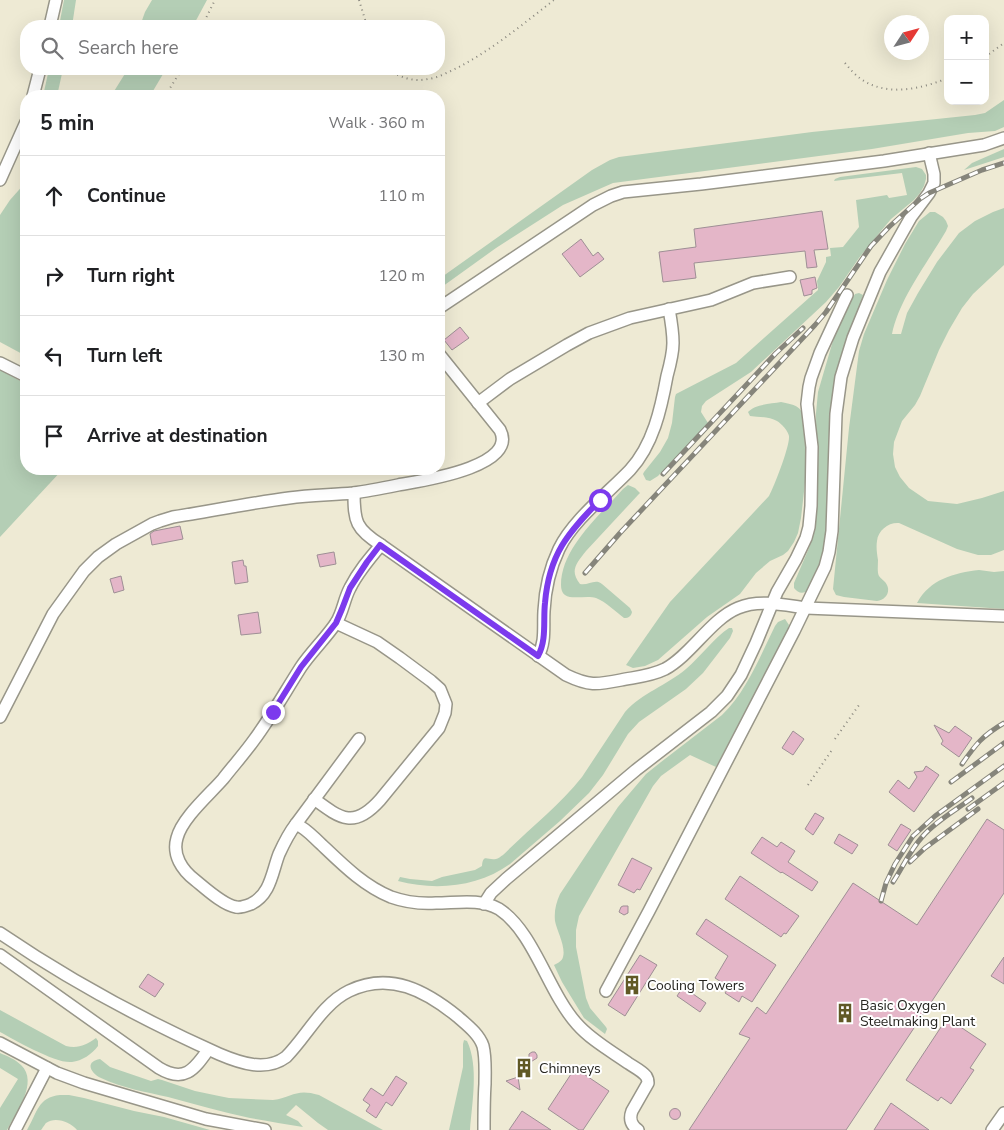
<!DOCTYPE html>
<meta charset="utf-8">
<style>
body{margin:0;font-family:"Nunito Sans",sans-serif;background:#f2f2f2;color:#202124}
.controls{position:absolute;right:15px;top:15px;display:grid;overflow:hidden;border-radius:10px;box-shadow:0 5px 20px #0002}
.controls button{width:45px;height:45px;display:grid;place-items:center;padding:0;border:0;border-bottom:1px solid #e0e0e0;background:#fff;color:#202124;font:25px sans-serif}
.compass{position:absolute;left:884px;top:15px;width:45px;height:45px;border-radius:50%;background:#fff;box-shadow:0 5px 20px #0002;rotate:54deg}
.stop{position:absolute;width:15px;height:15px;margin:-11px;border:4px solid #7c3aed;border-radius:50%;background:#fff}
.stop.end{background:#7c3aed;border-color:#fff;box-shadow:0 1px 5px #0008}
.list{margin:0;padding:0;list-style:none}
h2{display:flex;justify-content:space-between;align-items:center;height:65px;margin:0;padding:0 20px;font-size:21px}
h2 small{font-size:16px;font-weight:400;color:#757577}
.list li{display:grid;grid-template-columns:32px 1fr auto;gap:15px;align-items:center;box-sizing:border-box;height:80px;padding:0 20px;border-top:1px solid #e0e0e0}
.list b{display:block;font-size:19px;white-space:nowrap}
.list em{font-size:16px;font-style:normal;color:#757577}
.icon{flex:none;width:28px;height:28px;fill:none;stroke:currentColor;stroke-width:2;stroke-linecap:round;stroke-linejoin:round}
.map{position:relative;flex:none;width:1004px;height:1130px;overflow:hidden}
.search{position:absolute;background:#fff;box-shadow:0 5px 20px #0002;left:20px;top:20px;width:425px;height:55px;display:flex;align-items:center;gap:12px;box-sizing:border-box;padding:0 18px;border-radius:20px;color:#757577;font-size:19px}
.panel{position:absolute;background:#fff;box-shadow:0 5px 20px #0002;left:20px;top:90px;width:425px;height:385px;border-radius:20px}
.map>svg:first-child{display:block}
.built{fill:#eeead4;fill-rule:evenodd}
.green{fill:#b4ceb5}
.building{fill:#e4b6c8;stroke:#9e8f95}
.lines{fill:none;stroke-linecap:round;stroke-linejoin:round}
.minor-casing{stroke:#989689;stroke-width:14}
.path{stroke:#8a887f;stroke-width:2;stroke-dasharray:1 4;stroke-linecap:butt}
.minor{stroke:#fff;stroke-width:11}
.rail-casing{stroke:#86857b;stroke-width:5}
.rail{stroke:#fff;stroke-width:3;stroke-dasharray:9;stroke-linecap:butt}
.route{stroke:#7c3aed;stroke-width:6}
.labels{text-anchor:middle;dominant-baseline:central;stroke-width:4;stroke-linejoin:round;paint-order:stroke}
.poi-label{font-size:14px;fill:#262520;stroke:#fff;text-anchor:start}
</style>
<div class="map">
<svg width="1004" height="1130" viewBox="0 0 1004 1130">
<rect width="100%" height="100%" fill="#f9f7e8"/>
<path class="built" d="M0 0H1004V1130H0ZM948 19H985V101H948ZM892 22H922V52H892ZM26 26H439V69H26ZM26 96H439V469H26Z"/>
<g class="green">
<polygon points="64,0 76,0 72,26 59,26"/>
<polygon points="152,0 207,0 193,26 140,26 145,12"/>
<polygon points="49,69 63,69 57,96 43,96"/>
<polygon points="128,69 166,69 150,96 111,96"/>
<polygon points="1004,100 1004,127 995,131 968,133 872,149 613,183 563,205 496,248 439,289 439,279 592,170 610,160 619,157 812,132 975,115 985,113"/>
<polygon points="1004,149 1004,157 964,170 972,163"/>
<polygon points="916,167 922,169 926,175 926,179 924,186 920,193 914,200 891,219 881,231 859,258 839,287 826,302 751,372 706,401 702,406 701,412 708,423 658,476 650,481 646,480 643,474 644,472 660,452 668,438 672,423 675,397 676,394 736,363 818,290 818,289 817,281 826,262 826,257 831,256 830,248 843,247 859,227 856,200 887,195 889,198 907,195 902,173 834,181 835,179 840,177"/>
<polygon points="26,182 26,356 0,342 0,215 10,200"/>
<path d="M1004 208V265L973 294 962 308 949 330 939 350 920 396 915 405 902 421 894 442 893 454 895 467 900 477 909 488 928 501 957 504 982 498 1004 491V550L991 555H978L957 549 899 523C889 522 878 530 877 541 876 547 877 554 878 560 878 565 877 572 879 576 882 580 887 582 888 588 889 595 884 600 877 601L844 597 836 595 833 589 849 428 859 351 864 334 887 280 905 244 919 221 930 212H935L943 217 946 221 948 226 946 231C928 262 899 299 892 334H901L907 313 918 293 937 262 959 233 975 221 993 212Z"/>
<path d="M859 293 863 295 862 298 841 358 833 396 828 453V524L821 563 808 591C802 594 798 593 794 588V583L809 548 814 533 817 507 816 413 818 392 832 344 838 327 851 301 855 294Z"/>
<polygon points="0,370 26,384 26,469 63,469 0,537"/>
<path d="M781 402C794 405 802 405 804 420L806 474 801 518 798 533 794 542 788 551 783 555 770 561 756 573 740 594 707 617 658 660 645 666 633 668 626 665 670 602 769 496C774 487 790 446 789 436 788 431 782 424 777 421 770 417 759 417 750 416L748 412C755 404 771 404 781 402Z"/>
<path d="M628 485 635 488 640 493 638 495 586 551C577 563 569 570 580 584 588 586 595 578 602 584L630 608 632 612C631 616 629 618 624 618 615 611 606 602 596 598 587 595 572 600 565 595 562 593 561 589 561 585 561 548 600 515 623 489Z"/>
<path d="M979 570 994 572 1004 571V609L917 603C930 579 954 573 979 570Z"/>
<path d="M785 619 789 625 787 633 716 767 690 755 661 776 653 786 579 916 576 930V947L586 998 590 1008 606 1027 607 1029 605 1034 584 1018 562 982 554 965C558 963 562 961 563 957 566 947 557 931 555 921 554 911 556 903 560 894L618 807 646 774 661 762 722 715C747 691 760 656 775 626L778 622Z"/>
<path d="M729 628H732L733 631 730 638 703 673 686 689 639 722 628 734 603 775 589 793 560 821 510 864C478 887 436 891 398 881L400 877 410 879 432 881 442 877 475 870 482 866C483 853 488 861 496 859 498 859 501 856 503 855 529 829 559 806 582 777L625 712C642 693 667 685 686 669 701 656 714 638 729 628Z"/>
<path d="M0 1010 66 1046C78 1049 86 1045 96 1038L98 1041V1046C92 1054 82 1061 72 1062 56 1064 15 1040 0 1032Z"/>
<path d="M464 1040 467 1041C479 1066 472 1103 470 1130H449L463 1067V1044Z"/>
<path d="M0 1053C7 1056 15 1059 21 1065 39 1082 16 1113 7 1130H0V1108L18 1079 0 1068Z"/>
<path d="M100 1059 110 1067 151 1081 158 1079 162 1080 195 1091 219 1096 229 1098 273 1100C293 1097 296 1088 319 1095L383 1130H328L318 1123 296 1105 286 1115 298 1121 303 1127C285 1124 267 1121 250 1118 222 1112 195 1104 168 1097 146 1092 122 1088 101 1078 91 1073 84 1062 100 1059Z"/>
<path d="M60 1095H69L84 1098 134 1111 164 1117 210 1130H77C71 1122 55 1116 46 1123 45 1124 42 1129 41 1130H27C37 1113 38 1097 60 1095Z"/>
</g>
<g class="building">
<polygon points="822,211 828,249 814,250 817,267 807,268 805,251 694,263 696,278 663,282 659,252 696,247 694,229"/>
<polygon points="581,239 593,256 598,252 604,259 580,277 562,254"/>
<polygon points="815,277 817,288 812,290 812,294 804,296 800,280"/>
<polygon points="460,327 469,338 452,350 444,340"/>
<polygon points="180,526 183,539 152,545 150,534 154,531"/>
<polygon points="334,552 336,564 320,567 317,555"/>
<polygon points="243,560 244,566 246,566 248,582 235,584 232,562"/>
<polygon points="121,576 124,590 114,593 110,579"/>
<polygon points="258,612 261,633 241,635 238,615"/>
<polygon points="934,725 949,733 955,726 972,738 959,757 941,744 943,741"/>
<polygon points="793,731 804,739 793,755 782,748"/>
<polygon points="926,766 939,775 914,812 889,792 898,780 909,789 917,777 914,772 923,771"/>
<polygon points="815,813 824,818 813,835 805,829"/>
<polygon points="987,819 1004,830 1004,893 846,1130 689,1130 750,1038 739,1034 757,1007 766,1014 853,883 917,925"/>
<polygon points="901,824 911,830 897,851 888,845"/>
<polygon points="839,834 858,845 852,854 834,843"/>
<polygon points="762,837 777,847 781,842 795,851 788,862 818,882 812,891 782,872 781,873 751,853"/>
<polygon points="632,858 652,868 640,890 637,889 634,893 618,885"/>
<polygon points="740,876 799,916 786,934 784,933 781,937 725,899"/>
<polygon points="623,906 628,906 628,913 624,915 619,912 621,907"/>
<polygon points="706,919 776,965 752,1002 742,996 739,1002 725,993 729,987 715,978 728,956 696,934"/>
<polygon points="640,955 657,965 625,1016 608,1005"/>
<polygon points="1004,957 1004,984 991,976"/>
<polygon points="148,974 164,984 155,997 139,987"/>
<polygon points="683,987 706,1003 700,1012 677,996"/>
<polygon points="947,1018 986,1044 970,1068 974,1070 951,1104 941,1097 938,1101 906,1080"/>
<polygon points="532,1052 535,1052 537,1055 537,1058 529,1063 529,1054"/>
<polygon points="528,1062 529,1069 527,1072 521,1074 520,1066"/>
<polygon points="575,1068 609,1091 583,1130 579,1130 548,1109"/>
<polygon points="396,1076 407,1083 392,1106 386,1102 376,1118 366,1111 370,1105 363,1100 371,1088 383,1096"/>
<polygon points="518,1077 520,1090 506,1081"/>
<polygon points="891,1103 929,1130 874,1130"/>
<circle cx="675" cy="1114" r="5.5"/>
<polygon points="522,1111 551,1130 509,1130"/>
</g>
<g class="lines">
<defs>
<g id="minor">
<polyline points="50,26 56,0"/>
<polyline points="33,96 40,69"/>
<polyline points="0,180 26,122"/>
<polyline points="439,308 593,205 611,196 623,192 701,184 884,161 984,145 1004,138"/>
<polyline points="0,363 26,376"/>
<polyline points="478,403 510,379 567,345 589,333 630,318 711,300 753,283 790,277"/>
<path d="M381 545 566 675C589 686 596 685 621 680 636 677 651 676 665 669 691 655 711 619 738 608 759 599 784 605 806 608L1004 616"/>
<path d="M538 656C546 642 543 626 544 611 545 590 550 568 559 549 573 520 607 494 630 470 653 445 661 409 667 376 670 365 673 354 673 343 673 331 671 320 669 309"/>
<path d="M0 717 53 614 84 571 98 557 116 544 152 524 160 521 173 517C211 511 250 503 289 498 310 495 332 495 353 493 368 491 383 488 398 485 420 481 519 467 500 430L439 354"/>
<path d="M359 739 296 824C307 829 313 837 322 845 343 865 364 886 391 897 405 902 420 904 436 903 456 903 480 898 499 909 534 932 548 992 577 1024 591 1040 611 1051 628 1063 634 1067 642 1071 646 1076 648 1079 648 1080 648 1083L632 1111C629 1119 631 1125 638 1130"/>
<path d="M314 799C341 819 354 829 380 800L439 728 445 713 446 704 440 689 431 681 400 658 377 642 336 623"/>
<path d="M296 824C289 833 284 843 279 854 272 872 271 894 251 904 246 906 241 908 236 907 223 905 205 888 195 880 182 870 172 855 177 838 182 818 209 795 223 779 233 766 244 754 254 740 271 717 285 692 301 667 311 652 325 639 336 623 343 612 344 599 350 588 358 572 369 559 381 545 356 529 354 522 354 493"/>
<polyline points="484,904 491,893 506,879 636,770 711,712 727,696 741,675 756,643 777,592 796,559 806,538 809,527 811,506 812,447 807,404 809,387 811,378 820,353 847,295"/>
<path d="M0 933C69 980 143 1020 219 1054 240 1063 266 1072 286 1057 307 1036 322 1004 349 991 390 971 426 991 458 1017 467 1025 479 1034 483 1046 486 1058 485 1072 485 1084 484 1099 484 1115 484 1130"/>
<path d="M0 955 159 1068C184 1083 194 1070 208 1050"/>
<polyline points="606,991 649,911 794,631 825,567 829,552 832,531 836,414 841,377 853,338 880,272 911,217 929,193 934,183 934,174 929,153"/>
<polyline points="0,1043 57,1073 84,1083 206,1119 265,1130"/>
<polyline points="15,1130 47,1068"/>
<polyline points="992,1130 1004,1113"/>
</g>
</defs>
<use href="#minor" class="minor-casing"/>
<g class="path">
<polyline points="359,0 367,26"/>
<polyline points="202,26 215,0"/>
<polyline points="985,57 1004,43"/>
<path d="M845 63C850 69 855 75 861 79 887 97 921 89 948 78"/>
<path d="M389 69C400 78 414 82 428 79 438 78 448 72 457 68 492 50 523 24 554 0"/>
<polyline points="165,96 182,69"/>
<polyline points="835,739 859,705"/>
<polyline points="808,785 832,750"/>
</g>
<use href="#minor" class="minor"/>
<defs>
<g id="rail">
<polyline points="663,474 776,353 803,328"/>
<polyline points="585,573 620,533 815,325 826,312 871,246 889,227 920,199 929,193 982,170 1004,163"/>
<path d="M962 764C976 744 982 736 1004 723"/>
<polyline points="951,782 1004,743"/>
<polyline points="968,809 1004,783"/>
<polyline points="910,862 925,848 978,809"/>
<path d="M893 882C903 867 910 850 923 836 936 821 956 810 972 798"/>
<polyline points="881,901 886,883 895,864 913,836 935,816 1004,766"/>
</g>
</defs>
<use href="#rail" class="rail-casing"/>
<use href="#rail" class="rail"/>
</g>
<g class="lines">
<path class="route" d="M273 712 301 667 336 623 342 609 350 588 367 562 380 545 538 656C547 640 543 620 545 603 549 554 568 533 600 500"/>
</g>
<defs>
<symbol id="building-bare" viewBox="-9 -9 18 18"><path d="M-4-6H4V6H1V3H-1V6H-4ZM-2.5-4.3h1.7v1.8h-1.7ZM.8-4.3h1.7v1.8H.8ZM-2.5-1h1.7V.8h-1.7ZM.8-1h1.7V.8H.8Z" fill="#605925" stroke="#fff" stroke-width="2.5" paint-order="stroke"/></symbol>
</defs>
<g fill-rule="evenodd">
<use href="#building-bare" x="618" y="971" width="28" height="28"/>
<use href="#building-bare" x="831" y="999" width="28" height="28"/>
<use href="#building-bare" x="510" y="1054" width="28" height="28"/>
</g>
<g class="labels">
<g class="poi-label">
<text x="647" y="985">Cooling Towers</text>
<text x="860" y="1005">Basic Oxygen<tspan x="860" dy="16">Steelmaking Plant</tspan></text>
<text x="539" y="1068">Chimneys</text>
</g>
</g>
</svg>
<div class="controls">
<button>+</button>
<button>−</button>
</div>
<svg class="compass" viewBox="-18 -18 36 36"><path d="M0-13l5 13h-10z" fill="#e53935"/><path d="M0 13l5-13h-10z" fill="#757577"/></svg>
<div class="stop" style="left:600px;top:500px"></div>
<div class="stop end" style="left:273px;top:712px"></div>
<div class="search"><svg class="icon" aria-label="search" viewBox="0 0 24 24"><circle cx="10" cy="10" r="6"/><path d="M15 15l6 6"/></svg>Search here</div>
<section class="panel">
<h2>5 min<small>Walk · 360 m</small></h2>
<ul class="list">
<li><svg class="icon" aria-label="ahead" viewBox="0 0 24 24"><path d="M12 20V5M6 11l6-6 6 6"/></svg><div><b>Continue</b></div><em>110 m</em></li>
<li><svg class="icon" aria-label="right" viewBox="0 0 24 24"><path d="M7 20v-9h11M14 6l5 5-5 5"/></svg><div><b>Turn right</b></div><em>120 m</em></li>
<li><svg class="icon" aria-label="left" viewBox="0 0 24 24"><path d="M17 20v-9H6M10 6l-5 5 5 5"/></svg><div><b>Turn left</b></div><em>130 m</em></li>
<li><svg class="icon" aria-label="arrive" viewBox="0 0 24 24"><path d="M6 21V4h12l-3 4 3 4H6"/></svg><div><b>Arrive at destination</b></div></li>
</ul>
</section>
</div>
